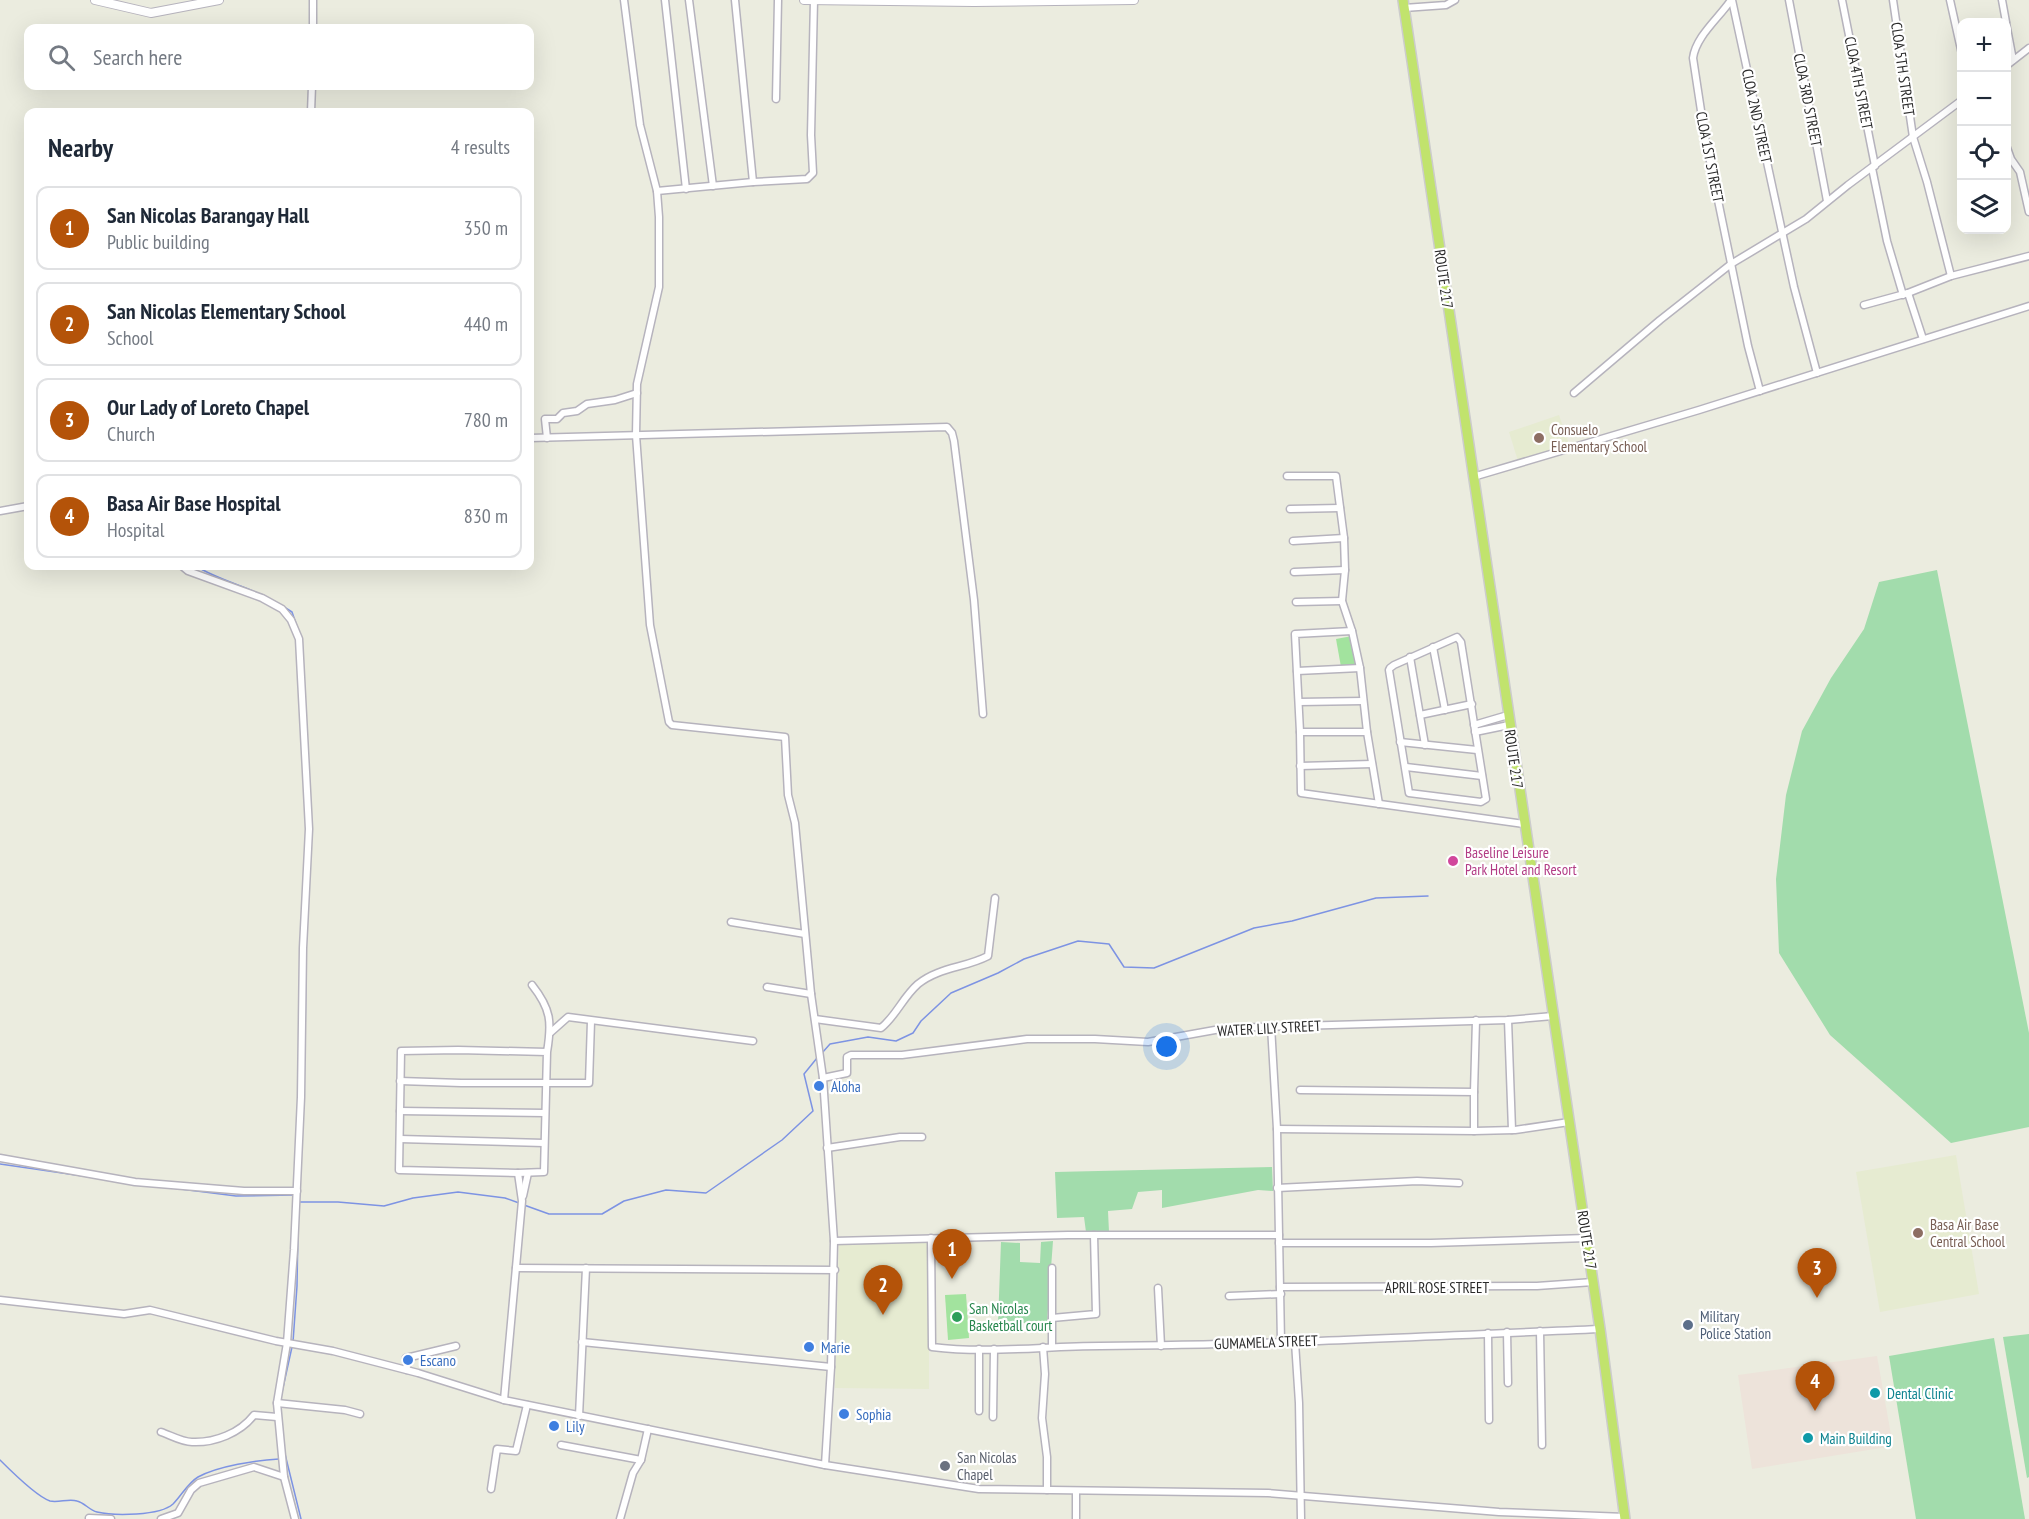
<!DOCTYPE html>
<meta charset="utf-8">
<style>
body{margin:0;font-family:"PT Sans Narrow",sans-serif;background:#f6f6f7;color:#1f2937}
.controls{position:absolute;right:18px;top:18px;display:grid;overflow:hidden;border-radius:12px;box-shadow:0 6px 24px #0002}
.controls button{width:54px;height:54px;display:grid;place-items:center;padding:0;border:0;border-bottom:2px solid #e0e1e3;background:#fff;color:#1f2937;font:30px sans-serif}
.you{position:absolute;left:1167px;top:1047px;width:21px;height:21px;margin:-15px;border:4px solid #fff;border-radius:50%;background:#1a73e8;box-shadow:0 0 0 9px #1a73e833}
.badge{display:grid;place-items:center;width:39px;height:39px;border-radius:50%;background:#b45309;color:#fff;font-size:20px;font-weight:700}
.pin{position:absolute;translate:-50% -50px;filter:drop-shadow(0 2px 3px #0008)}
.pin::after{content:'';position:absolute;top:32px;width:21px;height:18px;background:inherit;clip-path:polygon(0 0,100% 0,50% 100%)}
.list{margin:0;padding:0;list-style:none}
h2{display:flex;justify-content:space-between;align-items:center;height:78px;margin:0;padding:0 24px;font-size:26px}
h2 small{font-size:20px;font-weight:400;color:#747a83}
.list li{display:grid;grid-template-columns:39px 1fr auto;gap:18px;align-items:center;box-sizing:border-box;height:84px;margin:0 12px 12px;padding:0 12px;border:2px solid #e0e1e3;border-radius:12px}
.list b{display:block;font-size:22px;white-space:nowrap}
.list p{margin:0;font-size:20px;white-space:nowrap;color:#747a83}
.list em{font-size:20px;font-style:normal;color:#747a83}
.icon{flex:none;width:33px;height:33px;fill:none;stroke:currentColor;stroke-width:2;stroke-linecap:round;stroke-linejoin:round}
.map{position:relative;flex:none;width:2029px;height:1519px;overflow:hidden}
.search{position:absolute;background:#fff;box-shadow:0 6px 24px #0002;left:24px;top:24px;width:510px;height:66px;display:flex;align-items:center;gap:15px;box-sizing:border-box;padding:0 21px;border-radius:12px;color:#747a83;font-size:22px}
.panel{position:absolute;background:#fff;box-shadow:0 6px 24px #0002;left:24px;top:108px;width:510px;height:462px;border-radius:12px}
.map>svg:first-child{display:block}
.education{fill:#e6ebd1}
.medical{fill:#ede3da}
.green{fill:#a2dcac}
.pitch{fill:#a2e39e}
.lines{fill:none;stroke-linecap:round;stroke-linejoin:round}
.stream{stroke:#7d93e3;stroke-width:1.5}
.minor-casing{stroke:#b6b3bd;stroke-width:9}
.tertiary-casing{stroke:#b6b3bd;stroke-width:10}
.primary-casing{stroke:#ccc;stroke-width:12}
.minor{stroke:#fff;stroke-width:6}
.tertiary{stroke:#fff;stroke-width:8}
.primary{stroke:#c1e36d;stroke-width:9}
.education-dot{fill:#8d6e63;stroke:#fff;stroke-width:2}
.hotel-dot{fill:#d1479c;stroke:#fff;stroke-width:2}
.shop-dot{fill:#3f7fe0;stroke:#fff;stroke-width:2}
.leisure-dot{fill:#2e9e5b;stroke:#fff;stroke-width:2}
.service-dot{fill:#5c6f8a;stroke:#fff;stroke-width:2}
.culture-dot{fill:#0f9aa8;stroke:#fff;stroke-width:2}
.worship-dot{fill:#6b7280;stroke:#fff;stroke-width:2}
.labels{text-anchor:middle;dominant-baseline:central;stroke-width:4.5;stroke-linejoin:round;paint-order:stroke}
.street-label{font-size:15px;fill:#2b2b2b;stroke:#fff}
.education-label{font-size:15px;fill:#785e54;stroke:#fff;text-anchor:start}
.hotel-label{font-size:15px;fill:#b23c85;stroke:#fff;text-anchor:start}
.shop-label{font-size:15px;fill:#366cbe;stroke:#fff;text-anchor:start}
.leisure-label{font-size:15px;fill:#27864d;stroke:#fff;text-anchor:start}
.service-label{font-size:15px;fill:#4e5e75;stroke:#fff;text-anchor:start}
.culture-label{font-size:15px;fill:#0d838f;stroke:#fff;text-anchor:start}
.worship-label{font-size:15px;fill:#5b616d;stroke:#fff;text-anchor:start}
</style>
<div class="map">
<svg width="2029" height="1519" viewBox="0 0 2029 1519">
<rect width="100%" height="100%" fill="#ebecdf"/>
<g class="education">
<polygon points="1559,415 1569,444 1518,461 1509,432"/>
<polygon points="1956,1155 1979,1294 1880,1312 1856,1172"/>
<polygon points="924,1240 929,1243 929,1389 835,1388 839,1242"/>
</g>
<polygon class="medical" points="1877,1356 1893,1446 1752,1469 1738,1375"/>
<g class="green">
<polygon points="1937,570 2029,1033 2029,1127 1951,1143 1830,1035 1779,953 1776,879 1786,795 1802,731 1831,678 1864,629 1879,582"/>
<polygon points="1272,1167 1273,1191 1258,1190 1162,1208 1162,1190 1138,1192 1132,1209 1108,1211 1109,1232 1086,1232 1084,1217 1057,1218 1055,1172"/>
<polygon points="1053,1241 1047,1323 998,1323 1001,1242 1020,1243 1020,1262 1040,1263 1041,1242"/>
<polygon points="2029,1334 2029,1477 2027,1478 2003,1337"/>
<polygon points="1994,1338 2025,1519 1916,1519 1889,1356"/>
</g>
<g class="pitch">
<polygon points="1352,636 1357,664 1341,667 1336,639"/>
<polygon points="966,1294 969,1338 948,1340 945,1295"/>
</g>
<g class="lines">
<g class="stream">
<path d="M196 566C221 582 252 587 277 603"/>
<polyline points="284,607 292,612 301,638"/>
<polyline points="305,1049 306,945"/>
<polyline points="822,1053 830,1044 868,1037 896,1041 913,1033 921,1021 951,993 998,973 1024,959 1078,941 1109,944 1124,967 1154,968 1254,928 1292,921 1376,898 1428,896"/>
<polyline points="0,1164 97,1178"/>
<polyline points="173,1188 236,1196 294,1195"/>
<polyline points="299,1202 338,1202 384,1206 413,1198 458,1192 505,1198 519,1203"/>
<polyline points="524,1205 549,1214 602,1214 624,1201 666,1190 706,1193 782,1140 813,1111 804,1074 817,1058"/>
<polyline points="293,1342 297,1286 298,1227"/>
<polyline points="280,1401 292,1347"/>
<polyline points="284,1450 301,1519"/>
<path d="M0 1460C10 1470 38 1497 50 1501 59 1503 69 1498 77 1501 85 1503 89 1510 97 1512 114 1516 160 1516 173 1504 181 1496 188 1483 198 1477 218 1466 257 1460 279 1459"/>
</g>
<defs>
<g id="minor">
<polyline points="624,0 640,125 657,191 659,217 659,287 637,384 636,435 650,625 669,722 672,725 785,737 788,795 795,823 811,994 823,1078 834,1241 831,1367 825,1465"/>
<polyline points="665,0 686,189"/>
<polyline points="689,0 713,186"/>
<polyline points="735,0 753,182"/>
<path d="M1731 0C1719 18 1696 36 1693 58L1705 137 1748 346 1760 391"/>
<polyline points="1732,0 1794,287 1817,373"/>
<polyline points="1789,0 1827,201"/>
<polyline points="1842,0 1875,166"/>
<polyline points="1893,0 1913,137 1927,182 1951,276"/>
<polyline points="1950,0 1962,54"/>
<polyline points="2002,0 2006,22"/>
<polyline points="1404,8 1446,5 1455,0"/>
<polyline points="2006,23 2013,60"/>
<polyline points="313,28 313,0"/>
<polyline points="2006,66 2029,48"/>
<polyline points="776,99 778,0"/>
<polyline points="311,112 312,86"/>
<polyline points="2006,145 2011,159 2020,172 2029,212"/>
<polyline points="1872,168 1887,241 1903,295"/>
<polyline points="657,191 753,182 807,179 813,173 811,135 814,0"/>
<polyline points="1908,293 1951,276 2029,256"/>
<polyline points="1864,305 1908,293 1923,339"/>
<polyline points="1574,393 1660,320 1731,264 1806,219 1848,185 1962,100"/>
<polyline points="530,438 947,427 952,433 954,441 974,600 983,714"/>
<polyline points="547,438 545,419 557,419 563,413 577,411 587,404 615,400 637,393"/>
<polyline points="1287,476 1336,476 1344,538 1345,570 1342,601 1352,631 1360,668 1367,732 1379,804"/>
<polyline points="1473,477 1699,410 2029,306"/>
<polyline points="1290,509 1340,508"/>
<polyline points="0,511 28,506"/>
<polyline points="1293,541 1344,538"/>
<polyline points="182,566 188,571 262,598 282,609 291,620 299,639 309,829 303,948 301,1097 294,1250 287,1343 277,1403 284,1477 295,1519"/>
<polyline points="1294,572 1345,570"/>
<polyline points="1296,602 1342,601"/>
<polyline points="1352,631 1295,634 1300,732 1301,793 1524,824"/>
<polygon points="1457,637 1461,642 1486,799 1481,802 1409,793 1389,670 1390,668 1394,665"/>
<polyline points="1433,647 1445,710"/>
<polyline points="1410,657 1425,745"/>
<polyline points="1297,671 1360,668"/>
<polyline points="1299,702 1363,701"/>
<polyline points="1420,715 1472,704"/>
<polyline points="1474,725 1508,715"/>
<polyline points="1300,732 1367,732"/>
<polyline points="1475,732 1509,725"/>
<polyline points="1400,742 1477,750"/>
<polyline points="1300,766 1372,764"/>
<polyline points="1406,767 1482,776"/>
<polyline points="731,922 805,934"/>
<path d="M532 985C551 1009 552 1022 547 1052L544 1172 518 1173 399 1170 401 1051 458 1050 547 1052"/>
<polyline points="767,987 811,994"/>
<path d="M815 1019 881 1028C896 1016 903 997 918 984 939 967 965 968 988 956L995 898"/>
<polyline points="1508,1020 1512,1130"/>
<polyline points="1271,1026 1277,1129 1281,1342"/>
<polyline points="550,1033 568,1017 753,1041"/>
<polyline points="823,1078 847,1073 847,1057 851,1055 902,1055 1027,1039 1095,1039 1148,1042 1226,1028 1508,1020 1553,1016"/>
<polyline points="400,1081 461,1083 589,1083 591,1021"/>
<polyline points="1300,1090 1474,1092 1476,1020"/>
<polyline points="1474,1092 1474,1131"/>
<polyline points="400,1111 545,1113"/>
<polyline points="1277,1129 1474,1131 1515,1130 1569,1122"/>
<polyline points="400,1139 544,1143"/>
<polyline points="827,1148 900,1137 922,1137"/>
<polyline points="0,1158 135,1182 244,1191 297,1191"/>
<polyline points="1277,1188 1417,1181 1459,1183"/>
<polyline points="523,1196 528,1173"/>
<path d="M931 1238 932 1347C988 1354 1045 1346 1100 1346 1267 1345 1434 1336 1600 1329"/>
<polyline points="834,1241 1068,1235 1279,1235"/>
<polyline points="1279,1243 1431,1243 1587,1238"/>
<polyline points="516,1268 835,1270"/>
<polyline points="1280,1287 1537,1286 1593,1282"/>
<polyline points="1158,1288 1161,1346"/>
<polyline points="1229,1296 1281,1294"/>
<polyline points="0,1300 124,1314 150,1310 276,1341 333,1351 418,1373 504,1400 825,1465 979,1489 1268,1493 1499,1512 1625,1517"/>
<polyline points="1052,1318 1096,1314 1094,1235"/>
<polyline points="1540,1331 1542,1445"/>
<polyline points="1507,1332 1508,1383"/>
<polyline points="1488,1333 1489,1420"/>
<polyline points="582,1342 831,1367"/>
<polyline points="1295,1342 1299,1403 1301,1519"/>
<polyline points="1052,1346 1052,1268"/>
<polyline points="1043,1347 1045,1374 1042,1418 1047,1457 1047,1490"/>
<polyline points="407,1370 406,1358 456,1346"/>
<polyline points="504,1400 522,1201 518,1173"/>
<polyline points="277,1403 345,1410 360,1414"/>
<polyline points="979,1411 979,1349"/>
<polyline points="579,1416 586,1268"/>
<polyline points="993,1417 994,1349"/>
<path d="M161 1432C170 1435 182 1442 192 1442 215 1443 240 1433 254 1415L277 1417"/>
<polyline points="561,1445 641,1460"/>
<polyline points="491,1489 497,1449 516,1451 527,1405"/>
<polyline points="89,1518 111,1519"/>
<polyline points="161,1519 178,1513 191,1490 199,1483 254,1467 284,1477"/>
<polyline points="620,1519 633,1473 641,1460 648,1429"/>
<polyline points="1076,1519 1076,1491"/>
</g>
<g id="tertiary">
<polyline points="95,0 151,13 219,0"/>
<polyline points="804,0 974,2 1134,0"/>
</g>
<polyline id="primary" points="1403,0 1600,1329 1625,1519"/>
</defs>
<use href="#minor" class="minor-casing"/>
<use href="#tertiary" class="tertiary-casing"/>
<use href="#primary" class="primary-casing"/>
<use href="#minor" class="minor"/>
<use href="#tertiary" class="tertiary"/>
<use href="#primary" class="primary"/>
</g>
<g class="education-dot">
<circle cx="1539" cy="438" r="6"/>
<circle cx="1918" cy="1233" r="6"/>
</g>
<circle class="hotel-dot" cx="1453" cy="861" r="6"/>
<g class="shop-dot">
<circle cx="819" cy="1086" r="6"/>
<circle cx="809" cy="1347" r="6"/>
<circle cx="408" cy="1360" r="6"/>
<circle cx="844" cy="1414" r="6"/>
<circle cx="554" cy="1426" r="6"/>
</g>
<circle class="leisure-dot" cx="957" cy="1317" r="6"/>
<circle class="service-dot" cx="1688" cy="1325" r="6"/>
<g class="culture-dot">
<circle cx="1875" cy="1393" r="6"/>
<circle cx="1808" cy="1438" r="6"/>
</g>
<circle class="worship-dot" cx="945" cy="1466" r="6"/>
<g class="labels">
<g class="street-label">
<text transform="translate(1903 69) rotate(82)">CLOA 5TH STREET</text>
<text transform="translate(1859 83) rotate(79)">CLOA 4TH STREET</text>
<text transform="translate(1808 100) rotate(79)">CLOA 3RD STREET</text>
<text transform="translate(1757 116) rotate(78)">CLOA 2ND STREET</text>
<text transform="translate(1710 157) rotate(79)">CLOA 1ST STREET</text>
<text transform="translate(1444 279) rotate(82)">ROUTE 217</text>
<text transform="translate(1514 759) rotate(82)">ROUTE 217</text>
<text transform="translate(1269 1028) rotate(-3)">WATER LILY STREET</text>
<text transform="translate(1587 1240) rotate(81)">ROUTE 217</text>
<text x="1437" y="1287">APRIL ROSE STREET</text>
<text transform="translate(1266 1342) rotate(-2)">GUMAMELA STREET</text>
</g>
<g class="education-label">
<text x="1551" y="429">Consuelo<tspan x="1551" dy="17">Elementary School</tspan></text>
<text x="1930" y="1224">Basa Air Base<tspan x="1930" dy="17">Central School</tspan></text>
</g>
<g class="hotel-label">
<text x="1465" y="852">Baseline Leisure<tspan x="1465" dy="17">Park Hotel and Resort</tspan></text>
</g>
<g class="shop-label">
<text x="831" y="1086">Aloha</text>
<text x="821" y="1347">Marie</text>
<text x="420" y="1360">Escano</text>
<text x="856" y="1414">Sophia</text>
<text x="566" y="1426">Lily</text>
</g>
<g class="leisure-label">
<text x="969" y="1308">San Nicolas<tspan x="969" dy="17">Basketball court</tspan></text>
</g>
<g class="service-label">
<text x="1700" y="1316">Military<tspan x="1700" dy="17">Police Station</tspan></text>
</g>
<g class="culture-label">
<text x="1887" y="1393">Dental Clinic</text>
<text x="1820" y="1438">Main Building</text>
</g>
<g class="worship-label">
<text x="957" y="1457">San Nicolas<tspan x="957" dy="17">Chapel</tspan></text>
</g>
</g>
</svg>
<div class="controls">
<button>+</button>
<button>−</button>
<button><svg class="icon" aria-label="locate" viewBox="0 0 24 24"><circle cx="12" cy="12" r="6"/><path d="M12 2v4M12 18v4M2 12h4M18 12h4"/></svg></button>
<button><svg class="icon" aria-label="layers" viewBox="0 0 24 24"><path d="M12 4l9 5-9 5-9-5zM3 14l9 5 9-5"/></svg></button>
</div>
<div class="you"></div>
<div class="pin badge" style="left:952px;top:1279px">1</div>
<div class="pin badge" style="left:883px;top:1315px">2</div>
<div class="pin badge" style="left:1817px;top:1298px">3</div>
<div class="pin badge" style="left:1815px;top:1411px">4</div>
<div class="search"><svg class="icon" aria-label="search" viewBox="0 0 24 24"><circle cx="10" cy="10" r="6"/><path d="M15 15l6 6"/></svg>Search here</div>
<section class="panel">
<h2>Nearby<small>4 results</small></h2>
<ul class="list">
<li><span class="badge">1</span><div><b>San Nicolas Barangay Hall</b><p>Public building</p></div><em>350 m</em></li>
<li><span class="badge">2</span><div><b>San Nicolas Elementary School</b><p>School</p></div><em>440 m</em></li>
<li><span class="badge">3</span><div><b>Our Lady of Loreto Chapel</b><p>Church</p></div><em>780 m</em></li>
<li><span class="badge">4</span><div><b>Basa Air Base Hospital</b><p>Hospital</p></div><em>830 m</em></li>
</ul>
</section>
</div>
